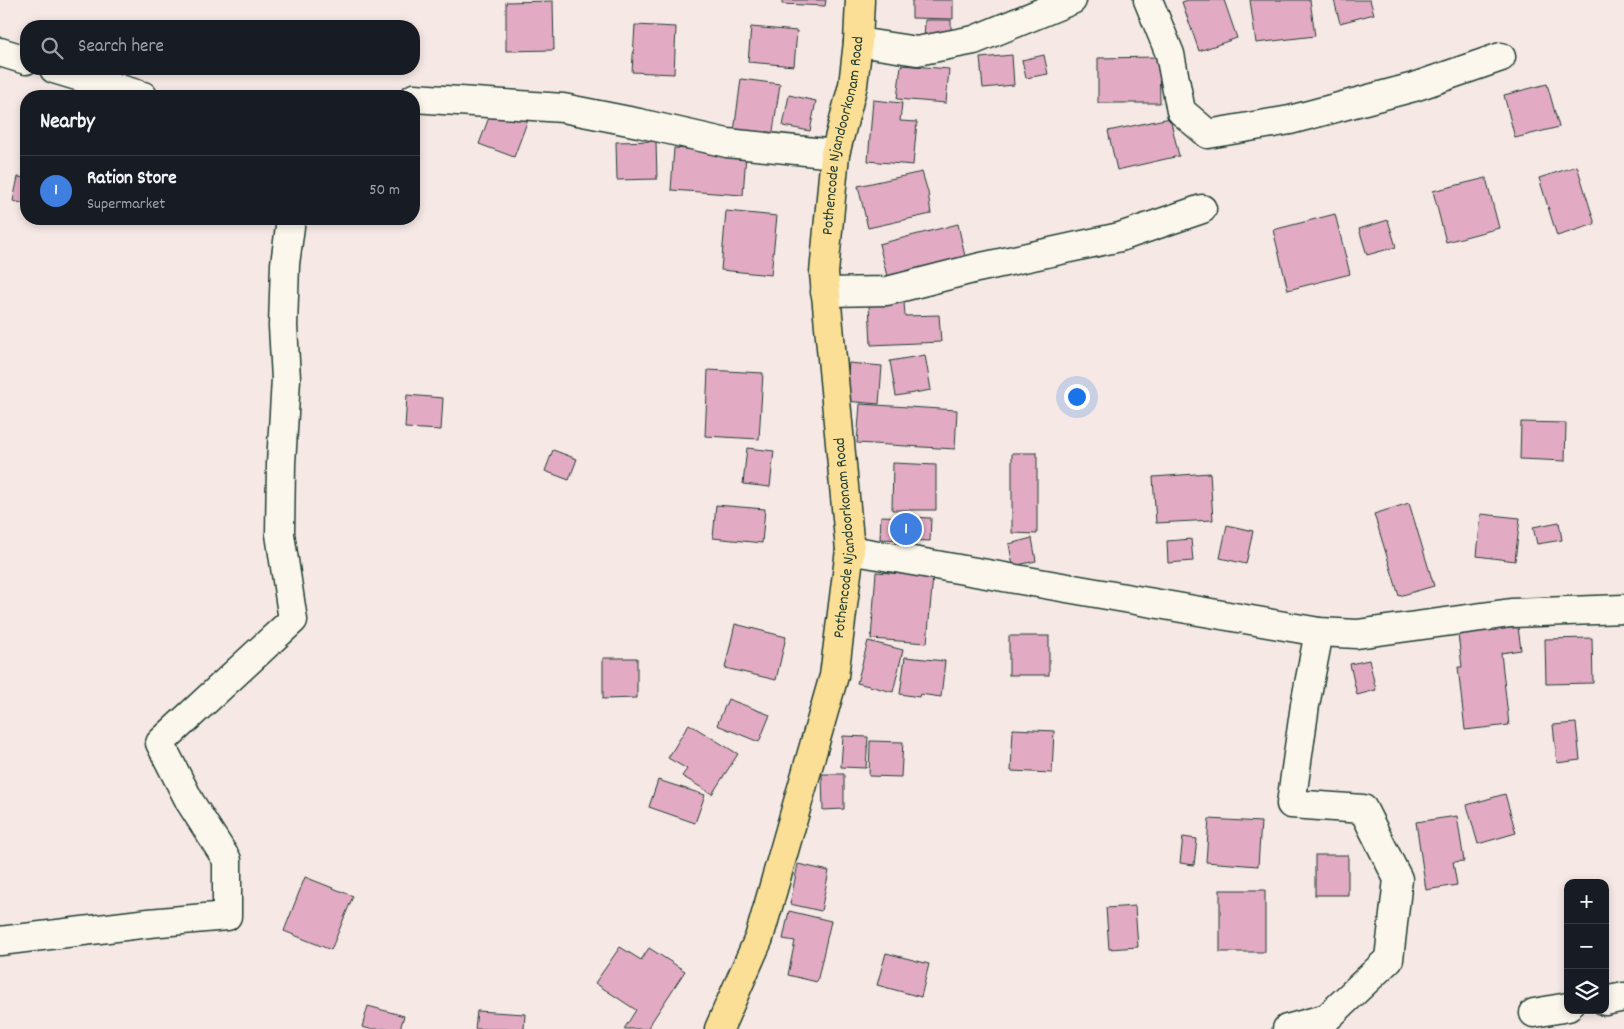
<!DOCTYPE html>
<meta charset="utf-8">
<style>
body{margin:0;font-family:Dekko,sans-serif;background:#242831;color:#f1f3f6}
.controls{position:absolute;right:15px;bottom:15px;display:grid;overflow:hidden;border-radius:10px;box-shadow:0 2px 8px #0003}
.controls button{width:45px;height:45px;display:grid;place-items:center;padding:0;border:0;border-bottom:1px solid #363941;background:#171b24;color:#f1f3f6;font:25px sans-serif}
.you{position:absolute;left:1076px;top:396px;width:18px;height:18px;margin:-12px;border:4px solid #fff;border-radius:50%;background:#1a73e8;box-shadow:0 0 0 8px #1a73e833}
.badge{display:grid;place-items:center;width:32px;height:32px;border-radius:50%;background:#2563eb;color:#fff;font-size:16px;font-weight:700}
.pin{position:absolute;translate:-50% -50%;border:2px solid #fff;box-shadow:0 1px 5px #0006}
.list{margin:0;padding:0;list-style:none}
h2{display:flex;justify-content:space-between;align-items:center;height:65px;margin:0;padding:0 20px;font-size:21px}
h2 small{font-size:16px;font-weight:400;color:#9ea1a6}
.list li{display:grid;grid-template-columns:32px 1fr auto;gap:15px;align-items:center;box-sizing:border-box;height:70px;padding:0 20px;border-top:1px solid #363941}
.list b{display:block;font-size:19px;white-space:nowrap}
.list p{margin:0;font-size:16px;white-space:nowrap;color:#9ea1a6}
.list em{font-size:16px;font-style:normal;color:#9ea1a6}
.icon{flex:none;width:28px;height:28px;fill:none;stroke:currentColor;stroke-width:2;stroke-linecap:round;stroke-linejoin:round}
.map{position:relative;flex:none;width:1624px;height:1029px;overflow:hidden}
.search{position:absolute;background:#171b24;box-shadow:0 2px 8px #0003;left:20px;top:20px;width:400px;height:55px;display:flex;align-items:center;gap:12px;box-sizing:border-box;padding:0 18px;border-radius:20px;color:#9ea1a6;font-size:19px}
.panel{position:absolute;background:#171b24;box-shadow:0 2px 8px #0003;left:20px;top:90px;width:400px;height:135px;border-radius:20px}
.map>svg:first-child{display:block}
.building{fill:#e2abc3;stroke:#1f3d34}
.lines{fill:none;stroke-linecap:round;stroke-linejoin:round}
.minor-casing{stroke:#1f3d34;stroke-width:31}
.major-casing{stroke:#1f3d34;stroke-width:31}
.minor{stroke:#fbf7ec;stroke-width:28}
.major{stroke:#fbdf96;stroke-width:28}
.labels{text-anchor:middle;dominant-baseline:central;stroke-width:4.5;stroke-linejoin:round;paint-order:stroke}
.street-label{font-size:16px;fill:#1f3d34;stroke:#fbf7ec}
</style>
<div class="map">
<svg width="1624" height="1029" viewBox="0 0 1624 1029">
<rect width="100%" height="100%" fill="#f6e8e4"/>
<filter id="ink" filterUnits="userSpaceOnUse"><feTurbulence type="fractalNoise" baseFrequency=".02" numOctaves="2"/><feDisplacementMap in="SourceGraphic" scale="10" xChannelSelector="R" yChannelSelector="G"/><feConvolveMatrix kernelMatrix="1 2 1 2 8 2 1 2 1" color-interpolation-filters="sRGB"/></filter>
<g filter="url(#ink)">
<g class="building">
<polygon points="782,0 826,0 825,6 782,4"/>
<polygon points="912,0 953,0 953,19 912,18"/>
<polygon points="1188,0 1224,0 1237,38 1199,51 1182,2"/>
<polygon points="1250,0 1310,0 1315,36 1256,43"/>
<polygon points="1334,0 1370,0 1374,14 1340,23"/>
<polygon points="553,1 554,50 506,51 506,2"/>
<polygon points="925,20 951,20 951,41 924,41"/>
<polygon points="635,25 676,27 674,74 632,72"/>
<polygon points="751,27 797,31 794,66 748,62"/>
<polygon points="1012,55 1014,85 983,88 980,58"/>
<polygon points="1044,55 1048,74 1026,78 1022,60"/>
<polygon points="1159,57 1160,103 1098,103 1098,58"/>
<polygon points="901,65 949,69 946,103 897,99"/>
<polygon points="741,79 780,84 772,138 734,132"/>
<polygon points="1547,84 1559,127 1515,138 1504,95"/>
<polygon points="789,95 816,101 810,131 783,126"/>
<polygon points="873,100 902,103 900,121 917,122 913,165 868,161"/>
<polygon points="494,104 529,117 514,157 479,144"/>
<polygon points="1170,118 1179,156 1117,170 1108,131"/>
<polygon points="656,141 657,179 617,180 616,142"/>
<polygon points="674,148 746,154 743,195 671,190"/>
<polygon points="1577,166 1595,224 1557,236 1539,178"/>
<polygon points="922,172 928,192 931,214 868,228 858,186"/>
<polygon points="18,177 26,178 26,204 13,201"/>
<polygon points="1486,178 1499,228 1446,242 1433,191"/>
<polygon points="726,211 777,216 771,275 721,270"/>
<polygon points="1335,214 1350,274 1288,290 1273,230"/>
<polygon points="1388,220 1396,247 1367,255 1359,229"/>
<polygon points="958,224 966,261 888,280 879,244"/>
<polygon points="904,302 905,316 939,315 941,342 871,345 869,304"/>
<polygon points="925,355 931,390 896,396 890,361"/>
<polygon points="849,363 882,366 879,404 845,401"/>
<polygon points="708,370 763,373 759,439 705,436"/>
<polygon points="407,395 443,398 441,430 405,428"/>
<polygon points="860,404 957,410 955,449 857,443"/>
<polygon points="1521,422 1566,423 1565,461 1520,459"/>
<polygon points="747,448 774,451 770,487 743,484"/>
<polygon points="553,450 577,459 569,480 545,471"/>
<polygon points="1012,453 1037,453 1037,534 1012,533"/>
<polygon points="893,463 936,465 936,510 892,510"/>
<polygon points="1210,473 1213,520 1156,523 1153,477"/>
<polygon points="1409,503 1434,586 1399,596 1374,514"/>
<polygon points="716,505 765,509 762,543 713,538"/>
<polygon points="1481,514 1520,518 1515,561 1477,556"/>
<polygon points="881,516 931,518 930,541 880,539"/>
<polygon points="1559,522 1562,540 1537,544 1533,527"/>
<polygon points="1227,525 1253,531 1246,564 1220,558"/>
<polygon points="1032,538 1036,561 1013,566 1009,544"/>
<polygon points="1191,539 1193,561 1168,563 1167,541"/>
<polygon points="876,572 933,576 927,643 871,639"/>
<polygon points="735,624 786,637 776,680 725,668"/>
<polygon points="1518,627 1521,650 1501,653 1509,725 1465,730 1458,667 1462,667 1458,634"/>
<rect x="1009" y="636" width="40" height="39"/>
<polygon points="1592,638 1593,683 1546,684 1545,639"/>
<polygon points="868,641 903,650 893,692 857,683"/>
<polygon points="905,657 945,661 941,697 920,694 919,697 900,694"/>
<polygon points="603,658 637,658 637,698 603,699"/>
<polygon points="1369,660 1376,690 1357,695 1350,664"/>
<polygon points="728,699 770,715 759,742 717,725"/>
<polygon points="1576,723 1580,760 1557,763 1553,725"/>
<polygon points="689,724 738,754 712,794 682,776 687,769 668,758"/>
<polygon points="1013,729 1054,731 1052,773 1011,771"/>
<polygon points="843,736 868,737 866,768 841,767"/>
<polygon points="870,741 903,742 901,777 869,776"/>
<polygon points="822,774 844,774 844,809 823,810"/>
<polygon points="658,780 705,795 695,823 649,807"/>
<polygon points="1505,794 1516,833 1478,844 1467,805"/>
<polygon points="1457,816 1464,861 1453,862 1457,885 1426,890 1416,822"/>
<polygon points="1209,819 1261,822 1258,866 1206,862"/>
<polygon points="1183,837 1197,839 1194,865 1180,863"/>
<rect x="1315" y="855" width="33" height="40"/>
<polygon points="798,864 829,871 821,911 790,904"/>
<polygon points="305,877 353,896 331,950 284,931"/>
<rect x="1220" y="890" width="45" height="62"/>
<polygon points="1135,906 1138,947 1109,949 1106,908"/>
<polygon points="789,911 831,921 817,982 788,975 795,941 783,939"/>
<polygon points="620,947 641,960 649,948 685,971 647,1029 624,1029 636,1010 595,983"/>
<polygon points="886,953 929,964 921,997 877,985"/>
<polygon points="368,1006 404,1016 400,1029 370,1029 362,1027"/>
<polygon points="477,1011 525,1014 524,1029 475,1029"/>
</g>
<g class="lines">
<defs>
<g id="minor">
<polyline points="1148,0 1170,54 1181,111 1208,134 1290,120 1414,87 1501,57"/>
<polyline points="858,42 917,51 974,40 1072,0"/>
<polyline points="0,52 26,60"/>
<polyline points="54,69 143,96"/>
<polyline points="414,98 563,108 639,123 727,143 835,154"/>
<polyline points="825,292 887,291 977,268 1120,237 1202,209"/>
<polyline points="850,550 1319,632 1357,634 1511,613 1624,609"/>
<polyline points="0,941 149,923 227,916 227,860 190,802 160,743 293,620 280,534 281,464 286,379 283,326 285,264 291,219"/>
<polyline points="1605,1001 1624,997"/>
<polyline points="1534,1013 1568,1007"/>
<polyline points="1287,1029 1327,1018 1389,959 1398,879 1363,809 1291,804 1305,705 1319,632"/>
</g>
<g id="major">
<path id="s1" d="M719 1029 759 938 834 676 850 550 824 273 835 154 853 85 858 42 860 0"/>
</g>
</defs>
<use href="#minor" class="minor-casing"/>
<use href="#major" class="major-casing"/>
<use href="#minor" class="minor"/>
<use href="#major" class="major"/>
</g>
</g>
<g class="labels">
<g class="street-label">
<text stroke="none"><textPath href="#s1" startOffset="916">Pothencode Njandoorkonam Road</textPath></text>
<text stroke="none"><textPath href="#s1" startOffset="511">Pothencode Njandoorkonam Road</textPath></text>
</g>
</g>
</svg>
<div class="controls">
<button>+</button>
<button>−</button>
<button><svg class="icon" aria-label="layers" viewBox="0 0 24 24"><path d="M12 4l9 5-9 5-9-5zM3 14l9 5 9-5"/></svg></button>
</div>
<div class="you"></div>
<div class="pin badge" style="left:906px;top:529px;background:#3f7fe0">1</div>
<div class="search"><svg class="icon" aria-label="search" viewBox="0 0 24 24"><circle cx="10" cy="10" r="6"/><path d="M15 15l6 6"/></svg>Search here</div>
<section class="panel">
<h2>Nearby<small></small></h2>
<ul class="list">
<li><span class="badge" style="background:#3f7fe0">1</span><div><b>Ration Store</b><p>Supermarket</p></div><em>50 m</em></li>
</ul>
</section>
</div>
